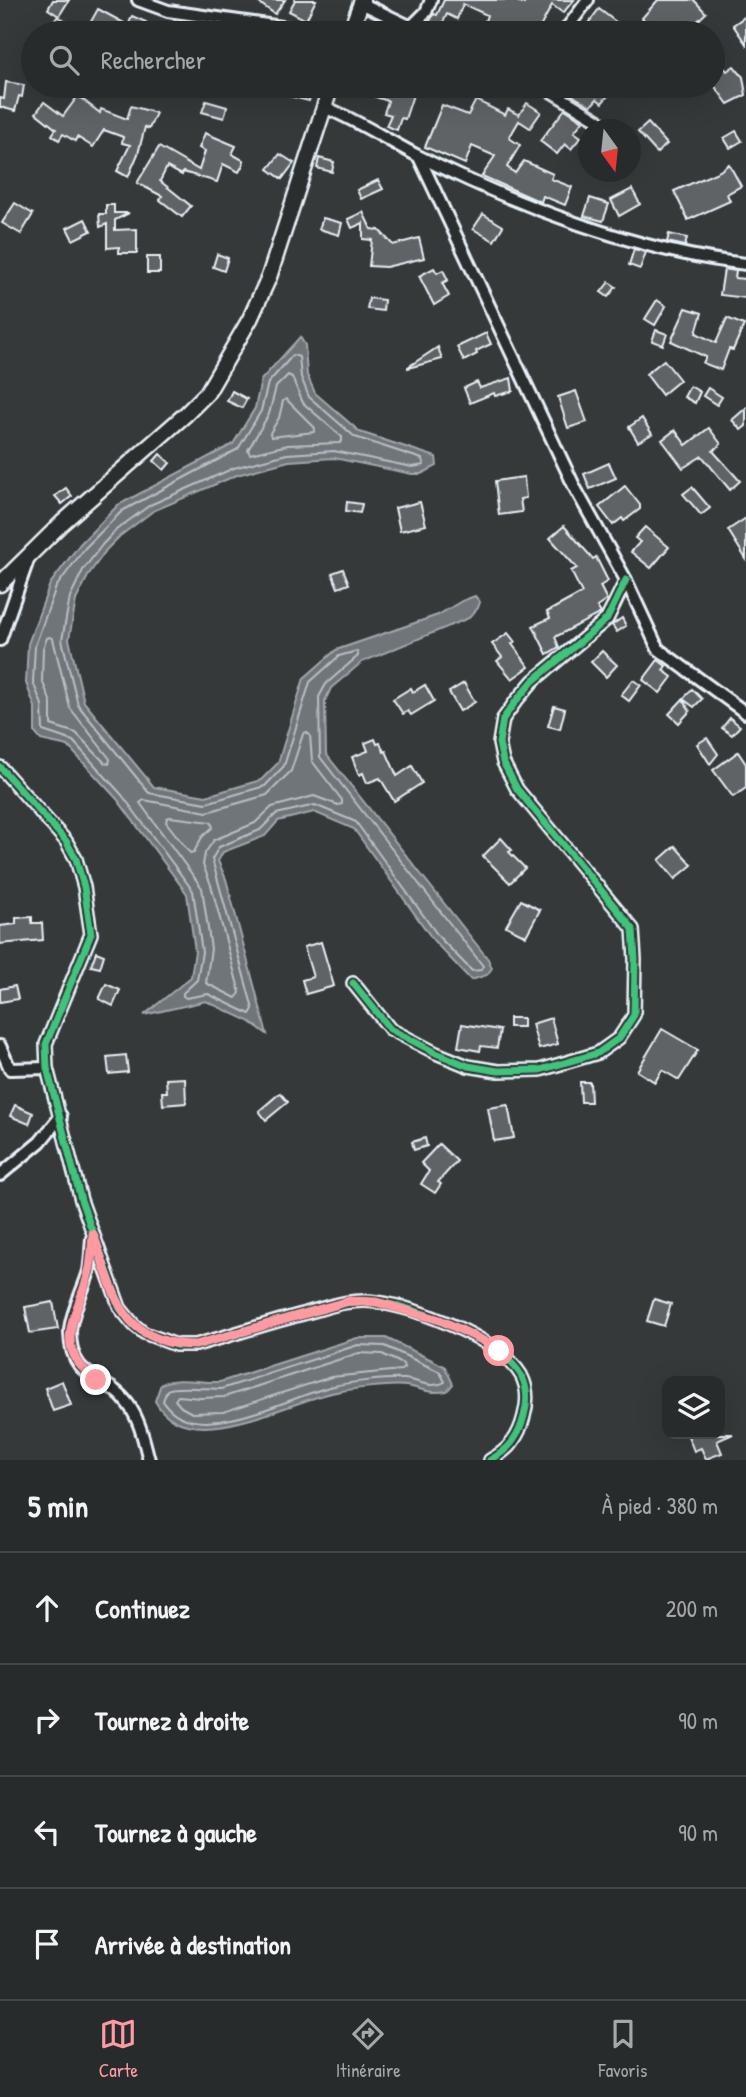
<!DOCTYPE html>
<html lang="fr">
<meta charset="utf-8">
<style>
body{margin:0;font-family:"Patrick Hand",sans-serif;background:#303334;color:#f1f3f6}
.controls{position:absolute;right:21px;bottom:21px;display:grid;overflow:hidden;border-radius:14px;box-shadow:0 7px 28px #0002}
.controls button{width:63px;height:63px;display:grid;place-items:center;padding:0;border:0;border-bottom:2px solid #444748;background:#282b2c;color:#f1f3f6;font:35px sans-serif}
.compass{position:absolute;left:578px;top:119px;width:63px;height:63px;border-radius:50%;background:#282b2c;box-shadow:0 7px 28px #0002;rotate:165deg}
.stop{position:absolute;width:21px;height:21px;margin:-16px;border:5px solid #ff9aa2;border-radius:50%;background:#fff}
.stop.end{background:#ff9aa2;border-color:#fff;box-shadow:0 2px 7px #0008}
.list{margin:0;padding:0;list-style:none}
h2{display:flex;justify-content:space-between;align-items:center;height:91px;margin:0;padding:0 28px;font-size:30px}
h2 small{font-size:23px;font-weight:400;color:#a5a7a9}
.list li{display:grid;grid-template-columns:46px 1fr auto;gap:21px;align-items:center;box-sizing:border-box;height:112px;padding:0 28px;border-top:2px solid #444748}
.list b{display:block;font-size:26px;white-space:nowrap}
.list em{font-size:23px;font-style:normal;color:#a5a7a9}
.icon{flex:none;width:38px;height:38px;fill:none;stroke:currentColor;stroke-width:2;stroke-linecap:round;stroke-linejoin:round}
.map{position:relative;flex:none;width:746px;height:1460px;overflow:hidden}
.search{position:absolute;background:#282b2c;box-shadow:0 7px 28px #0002;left:21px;right:21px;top:21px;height:77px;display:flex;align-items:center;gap:18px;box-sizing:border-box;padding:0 24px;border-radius:38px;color:#a5a7a9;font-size:26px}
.sheet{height:539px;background:#282b2c}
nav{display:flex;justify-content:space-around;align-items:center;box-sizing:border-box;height:98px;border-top:2px solid #444748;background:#282b2c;font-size:19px;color:#a5a7a9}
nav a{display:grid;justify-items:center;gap:4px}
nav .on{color:#ff9aa2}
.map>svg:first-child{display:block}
.water{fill:#707579;stroke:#a0a7ac;stroke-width:2}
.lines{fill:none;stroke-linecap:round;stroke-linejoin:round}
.shore{stroke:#b8bfc5;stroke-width:2}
.building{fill:#5f6365;stroke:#e8f1f8;stroke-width:2}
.street-casing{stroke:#e8f1f8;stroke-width:16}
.secondary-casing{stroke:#e8f1f8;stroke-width:19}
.street{stroke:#2a2d2e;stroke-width:10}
.secondary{stroke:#2a2d2e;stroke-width:14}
.cycleway-casing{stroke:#2a2d2e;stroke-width:11}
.cycleway{stroke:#40c37c;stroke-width:7}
.route{stroke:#ff9aa2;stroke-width:9}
</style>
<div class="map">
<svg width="746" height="1460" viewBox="0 0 746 1460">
<rect width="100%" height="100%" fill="#35393a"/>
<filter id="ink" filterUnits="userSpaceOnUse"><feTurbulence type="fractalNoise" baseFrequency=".0143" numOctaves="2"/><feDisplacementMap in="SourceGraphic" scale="14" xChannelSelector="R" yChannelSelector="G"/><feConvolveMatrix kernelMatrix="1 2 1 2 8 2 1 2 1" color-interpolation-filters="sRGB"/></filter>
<g filter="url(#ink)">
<g class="water">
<polygon points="300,337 305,345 307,375 315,393 360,432 436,457 437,466 421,474 412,474 334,458 289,461 237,475 153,511 120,536 107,549 89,574 76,600 69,639 84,702 154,787 206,796 261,780 278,763 304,678 336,650 438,615 462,601 475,596 480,602 478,608 469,618 362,662 331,688 325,701 326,754 488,959 492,968 487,975 471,980 434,941 354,829 314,812 278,821 265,836 223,852 218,861 226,879 267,1034 249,1021 206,1001 144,1015 191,977 195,951 187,894 117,799 68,746 41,740 35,733 35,707 26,683 28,644 50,584 80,544 118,505 233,444 255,408 261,380"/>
<path d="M357 1338H386L436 1362 445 1367 453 1384 447 1391C428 1394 424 1389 406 1386 391 1384 352 1389 336 1392 288 1401 187 1460 155 1401L161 1384C176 1376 202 1383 220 1382Z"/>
</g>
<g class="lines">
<g class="shore">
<polygon points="293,355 299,357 301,377 309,397 355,437 422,459 424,465 412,467 334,451 287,454 234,468 150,505 116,530 102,545 83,570 70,597 62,640 78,705 149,793 206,803 265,786 284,766 310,682 339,656 357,651 358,656 326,684 319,697 320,757 483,966 481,970 472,971 439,937 356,822 315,805 276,814 260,830 219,847 212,859 253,1009 250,1014 208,994 186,998 183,996 183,993 197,980 202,952 193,891 122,795 73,741 43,731 42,705 33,682 35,646 56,587 85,548 122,511 238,449 261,411 268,383"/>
<polygon points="288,375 292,377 303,403 342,437 342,441 340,443 288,445 250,454 248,450 269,414 276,387"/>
<polygon points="286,399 315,428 314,432 271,437 270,433 279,418 283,401"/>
<polygon points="50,637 53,639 70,708 110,759 109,764 105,763 76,733 51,725 51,703 42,680 43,648 47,638"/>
<polygon points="306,732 310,735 312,761 342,800 342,804 338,805 314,796 272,807 255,823 214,840 205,853 203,865 211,885 240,993 236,998 206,983 211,949 202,888 140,803 144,800 207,812 267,795 291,771 303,734"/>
<polygon points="170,817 211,822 213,827 202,837 194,852 190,853 166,822 167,818"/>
<path d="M358 1345 385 1346 440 1372 445 1382C431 1390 418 1380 404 1379 387 1378 350 1382 334 1386 290 1395 195 1452 163 1401L167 1390C175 1385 208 1389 221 1389Z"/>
<polygon points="359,1353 382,1354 403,1364 404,1368 401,1370 331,1377 223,1412 192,1413 181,1407 175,1400 178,1396 201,1398 224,1397"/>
</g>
</g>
<g class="building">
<polygon points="53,0 69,0 59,16 48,9"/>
<polygon points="255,0 285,0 275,14"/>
<polygon points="295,0 316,0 306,20 289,11"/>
<polygon points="444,0 514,0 524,4 526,0 574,0 563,13 552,5 537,33 481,33 487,15 463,4 457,19 447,14 438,33 427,26 434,14 437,15"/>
<polygon points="658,0 694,0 706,13 685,33 658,33 642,18"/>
<polygon points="98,9 124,23 118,33 104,33 89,25"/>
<polygon points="599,9 620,25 623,23 635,33 581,33"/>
<polygon points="58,16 67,22 58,33 45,33"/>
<polygon points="132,16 146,22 142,33 126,31"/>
<polygon points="746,16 746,44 733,25"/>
<polygon points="713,53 727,71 734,66 743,77 746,95 728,104 713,84"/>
<polygon points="6,82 24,85 22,97 19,96 15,111 0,107 0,98 4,99"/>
<polygon points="283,86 313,86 309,101 281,94"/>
<polygon points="348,86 381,86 413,95 405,119 401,118 397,130 386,126 391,115 384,113 388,101 348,88"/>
<polygon points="563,86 616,86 602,103 597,99 591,106 575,97"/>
<polygon points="646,86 667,86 658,96"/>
<polygon points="78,96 100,113 101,109 127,119 131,106 156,113 149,129 145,127 138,154 128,177 117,171 130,145 122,143 123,137 104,130 93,147 77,137 75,141 63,134 59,140 52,135 56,129 36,113 44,102 63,116"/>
<polygon points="476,100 505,115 508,109 519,115 527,103 541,112 530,128 519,121 509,138 520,145 507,167 515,173 524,161 553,174 551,179 572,187 565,205 543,196 541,202 482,176 495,156 472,146 465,164 425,147 442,105 468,115"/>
<polygon points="206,101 227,107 224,118 202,112"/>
<polygon points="565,109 583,121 574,132 581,137 571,149 565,144 557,154 540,141"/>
<polygon points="648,123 667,144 657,153 638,132"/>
<polygon points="736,131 742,141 730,148 724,138"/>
<polygon points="205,133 236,146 232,154 243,160 243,165 239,172 223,164 217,182 183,172 182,175 167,167 160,181 191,206 182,217 160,200 162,196 137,183 159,147 199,170 205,151 199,148"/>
<polygon points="280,154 294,163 282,179 268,169"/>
<polygon points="319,158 334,162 332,172 317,168"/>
<polygon points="729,164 741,186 727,194 730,201 688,220 674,191 720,171"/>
<polygon points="378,180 383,189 361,199 357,190"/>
<polygon points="632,189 640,204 619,216 611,200"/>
<polygon points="590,198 609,204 603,221 584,216"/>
<polygon points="15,203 33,214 21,234 2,223"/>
<polygon points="106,205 114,205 114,213 129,213 115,220 115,230 137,229 137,253 119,253 119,247 107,248 107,224 100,227 99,214 106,214"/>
<polygon points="363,212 371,229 379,230 393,245 419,238 424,258 386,267 369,266 372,240 363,239 363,223 352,228 348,219"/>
<polygon points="483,214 503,226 494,241 473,229"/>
<polygon points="323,218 342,223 339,235 319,229"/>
<polygon points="85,219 91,231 73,240 67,228"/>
<polygon points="669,234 687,238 685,246 667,242"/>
<polygon points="634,249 646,252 640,269 629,265"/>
<polygon points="217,254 228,258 224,271 213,267"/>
<rect x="147" y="257" width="13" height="16"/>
<polygon points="434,268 437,273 443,270 448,280 442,283 449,296 434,305 419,276"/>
<polygon points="724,269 736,271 735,278 746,279 746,298 720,295"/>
<polygon points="609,282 616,287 608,297 601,292"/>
<polygon points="369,298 384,300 383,311 367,309"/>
<polygon points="657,300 666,306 655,325 645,319"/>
<polygon points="686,308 702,313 696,333 716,343 727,318 744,325 733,350 729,349 721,370 703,363 706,357 671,341"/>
<polygon points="656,330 667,334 663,345 652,341"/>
<polygon points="486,333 491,344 476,351 477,354 464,361 457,347"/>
<polygon points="438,347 442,359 408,368 408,367"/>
<polygon points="664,360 680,380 662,395 646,374"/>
<polygon points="511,378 513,391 495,396 494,393 470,403 464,388 477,382 480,388"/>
<polygon points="690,386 700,392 695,403 684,397"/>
<polygon points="708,388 722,397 717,405 703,396"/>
<polygon points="232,391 247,399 242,408 227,401"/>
<polygon points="576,391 587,422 568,428 558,397"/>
<polygon points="746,408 746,426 741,430 732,420"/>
<polygon points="642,418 652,434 638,442 629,427"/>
<polygon points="709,428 721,444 713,451 740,481 730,490 702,456 683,468 662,440 675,430 686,445"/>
<polygon points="160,454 170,463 164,470 154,461"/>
<polygon points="609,463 616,478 590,489 584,474"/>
<polygon points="524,477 526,498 520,499 522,512 499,515 495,481"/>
<polygon points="625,486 640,505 640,509 624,521 622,518 613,525 599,507"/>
<polygon points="692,487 710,508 701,515 683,494"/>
<polygon points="66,488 72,496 62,504 55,496"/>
<polygon points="347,502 362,504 360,513 346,511"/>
<polygon points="420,502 426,525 400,531 395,508"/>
<polygon points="746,518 746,559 728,530"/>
<polygon points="564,526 593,559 596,557 608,581 600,586 607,600 597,607 601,613 555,637 559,647 547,654 533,626 550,618 547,612 582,593 571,571 577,568 550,538"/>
<polygon points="645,527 669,547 651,568 631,552 640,542 635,538"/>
<polygon points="343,569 349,584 338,588 332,573"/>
<polygon points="622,618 626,626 617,632 612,625"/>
<polygon points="508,633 515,642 512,644 529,667 512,679 497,661 502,657 492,644"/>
<polygon points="602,651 617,665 606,677 591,662"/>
<polygon points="658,660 666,666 663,670 672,677 660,693 643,680"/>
<polygon points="633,680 641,685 629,701 621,695"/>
<polygon points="464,683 475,702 460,711 449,692"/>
<polygon points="425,685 434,701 411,715 408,711 403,714 393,699 411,688 413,692"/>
<polygon points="692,689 702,699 694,707 683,699"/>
<polygon points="683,699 690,711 679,723 669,714"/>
<polygon points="554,706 565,709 560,729 548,726"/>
<polygon points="730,718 740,726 732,735 722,728"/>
<polygon points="707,738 718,754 710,764 697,744"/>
<polygon points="375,739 377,744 380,743 384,752 386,751 397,776 412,766 422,783 394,801 380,778 367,783 363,773 359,775 352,757 368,751 365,743"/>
<polygon points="738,752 746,764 746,788 733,797 713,770"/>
<polygon points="501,838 512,850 509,852 525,868 510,883 483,856"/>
<polygon points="675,846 692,865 675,879 659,860"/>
<polygon points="521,900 540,910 526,936 506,926"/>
<polygon points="32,917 32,923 42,923 43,940 0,944 0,926 16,924 16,918"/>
<polygon points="321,942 334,986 306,994 302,980 313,977 304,947"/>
<polygon points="96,952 104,955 100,968 91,966"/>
<polygon points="106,984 120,990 113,1006 99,999"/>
<polygon points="15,986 18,999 0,1002 0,989"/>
<rect x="509" y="1018" width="14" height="9"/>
<polygon points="551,1018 558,1044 539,1049 532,1024"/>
<polygon points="462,1024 500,1030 497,1048 481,1046 480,1051 458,1047"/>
<polygon points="662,1029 698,1050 679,1080 662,1070 655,1082 637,1071"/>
<polygon points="126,1055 128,1072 109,1074 107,1057"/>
<polygon points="185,1078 186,1103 163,1105 162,1092 167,1092 166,1079"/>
<polygon points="580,1082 590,1082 591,1102 581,1102"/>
<polygon points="280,1093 288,1102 266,1120 259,1111"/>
<polygon points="15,1105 33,1113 29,1124 10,1116"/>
<polygon points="508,1105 514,1138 494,1141 488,1108"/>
<polygon points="425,1138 427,1146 414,1150 412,1142"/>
<polygon points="439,1144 457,1161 438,1182 441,1184 435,1193 421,1184 429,1171 421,1163"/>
<polygon points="654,1299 671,1304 664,1326 647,1321"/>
<polygon points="53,1302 58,1329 30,1333 25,1307"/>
<polygon points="62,1381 71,1405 53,1411 45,1388"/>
<polygon points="694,1434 733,1434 717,1441 722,1453 706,1459 701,1448 694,1451 688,1436"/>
</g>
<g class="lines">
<defs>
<g id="street">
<polyline points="138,0 168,11 325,33"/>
<polyline points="361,3 424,33"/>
<polyline points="410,28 426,12 431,0"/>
<polyline points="567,28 588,0"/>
<polyline points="542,86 598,120"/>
<path d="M324 107C357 120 387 140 418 156 516 205 638 252 746 264"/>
<polyline points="419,157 575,488 626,580 658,649 746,713"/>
<polyline points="0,640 29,557"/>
<path d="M0 767 66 841 76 859 84 887 91 934 46 1044 47 1068 81 1200 120 1308 134 1325 144 1333 176 1345H196C232 1335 268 1323 303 1314 328 1307 351 1298 376 1302 418 1308 498 1338 521 1375 528 1388 528 1402 524 1416 519 1437 509 1450 490 1460"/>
<polyline points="353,983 390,1029 436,1053 468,1066 498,1071 540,1070 598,1053 619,1038 634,1015 635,959 633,929 517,789 503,762 499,743 503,719 516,701 533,681 607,619 626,580"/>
<polyline points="0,1046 10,1069 47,1068"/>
<polyline points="0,1175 40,1142 61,1116"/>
<path d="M92 1238C91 1249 91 1260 89 1271 84 1289 70 1315 70 1333 71 1383 106 1373 128 1404 140 1420 144 1441 149 1460"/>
</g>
<g id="secondary">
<polyline points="350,33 362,0"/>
<polyline points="0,584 62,523 186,414 207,393 250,319 269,277 331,86"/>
</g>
</defs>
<use href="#street" class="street-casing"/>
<use href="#secondary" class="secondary-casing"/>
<use href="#street" class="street"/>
<use href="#secondary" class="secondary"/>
<defs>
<g id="cycleway">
<path d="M0 767 66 841 76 859 84 887 91 934 46 1044 47 1068 81 1200 120 1308 134 1325 144 1333 176 1345H196C232 1335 268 1323 303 1314 328 1307 351 1298 376 1302 418 1308 498 1338 521 1375 528 1388 528 1402 524 1416 519 1437 509 1450 490 1460"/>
<polyline points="353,983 390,1029 436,1053 468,1066 498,1071 540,1070 598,1053 619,1038 634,1015 635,959 633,929 517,789 503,762 499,743 503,719 516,701 533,681 607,619 626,580"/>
</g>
</defs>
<use href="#cycleway" class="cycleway-casing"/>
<use href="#cycleway" class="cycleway"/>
</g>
</g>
<g class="lines" filter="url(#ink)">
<path class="route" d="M96 1380C47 1343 81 1313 90 1267 92 1256 92 1245 93 1234 115 1294 119 1344 196 1345L349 1301 376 1302 440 1320 484 1341 499 1351"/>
</g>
</svg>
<div class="controls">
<button><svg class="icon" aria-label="layers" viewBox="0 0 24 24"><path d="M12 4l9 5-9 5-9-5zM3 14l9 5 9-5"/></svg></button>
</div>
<svg class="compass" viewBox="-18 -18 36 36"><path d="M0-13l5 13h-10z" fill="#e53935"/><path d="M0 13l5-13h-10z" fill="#a5a7a9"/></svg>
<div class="stop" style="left:499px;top:1351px"></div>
<div class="stop end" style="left:96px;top:1380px"></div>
<div class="search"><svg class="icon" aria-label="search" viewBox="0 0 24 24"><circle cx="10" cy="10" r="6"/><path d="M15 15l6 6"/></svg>Rechercher</div>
</div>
<section class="sheet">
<h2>5 min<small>À pied · 380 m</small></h2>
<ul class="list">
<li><svg class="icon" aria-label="ahead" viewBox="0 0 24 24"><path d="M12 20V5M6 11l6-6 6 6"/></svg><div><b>Continuez</b></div><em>200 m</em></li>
<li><svg class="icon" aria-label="right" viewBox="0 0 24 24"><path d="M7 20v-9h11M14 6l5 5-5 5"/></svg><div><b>Tournez à droite</b></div><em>90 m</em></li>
<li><svg class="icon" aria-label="left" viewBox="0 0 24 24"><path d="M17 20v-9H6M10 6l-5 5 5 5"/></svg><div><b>Tournez à gauche</b></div><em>90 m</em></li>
<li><svg class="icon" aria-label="arrive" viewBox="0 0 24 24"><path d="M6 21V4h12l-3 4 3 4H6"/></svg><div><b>Arrivée à destination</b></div></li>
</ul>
</section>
<nav>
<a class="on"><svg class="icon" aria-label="map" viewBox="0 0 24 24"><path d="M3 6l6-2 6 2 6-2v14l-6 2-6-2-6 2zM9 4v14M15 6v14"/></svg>Carte</a>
<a><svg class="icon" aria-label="directions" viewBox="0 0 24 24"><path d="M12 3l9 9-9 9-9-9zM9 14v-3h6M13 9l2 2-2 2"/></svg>Itinéraire</a>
<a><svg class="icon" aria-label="saved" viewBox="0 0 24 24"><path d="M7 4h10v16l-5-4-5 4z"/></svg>Favoris</a>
</nav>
